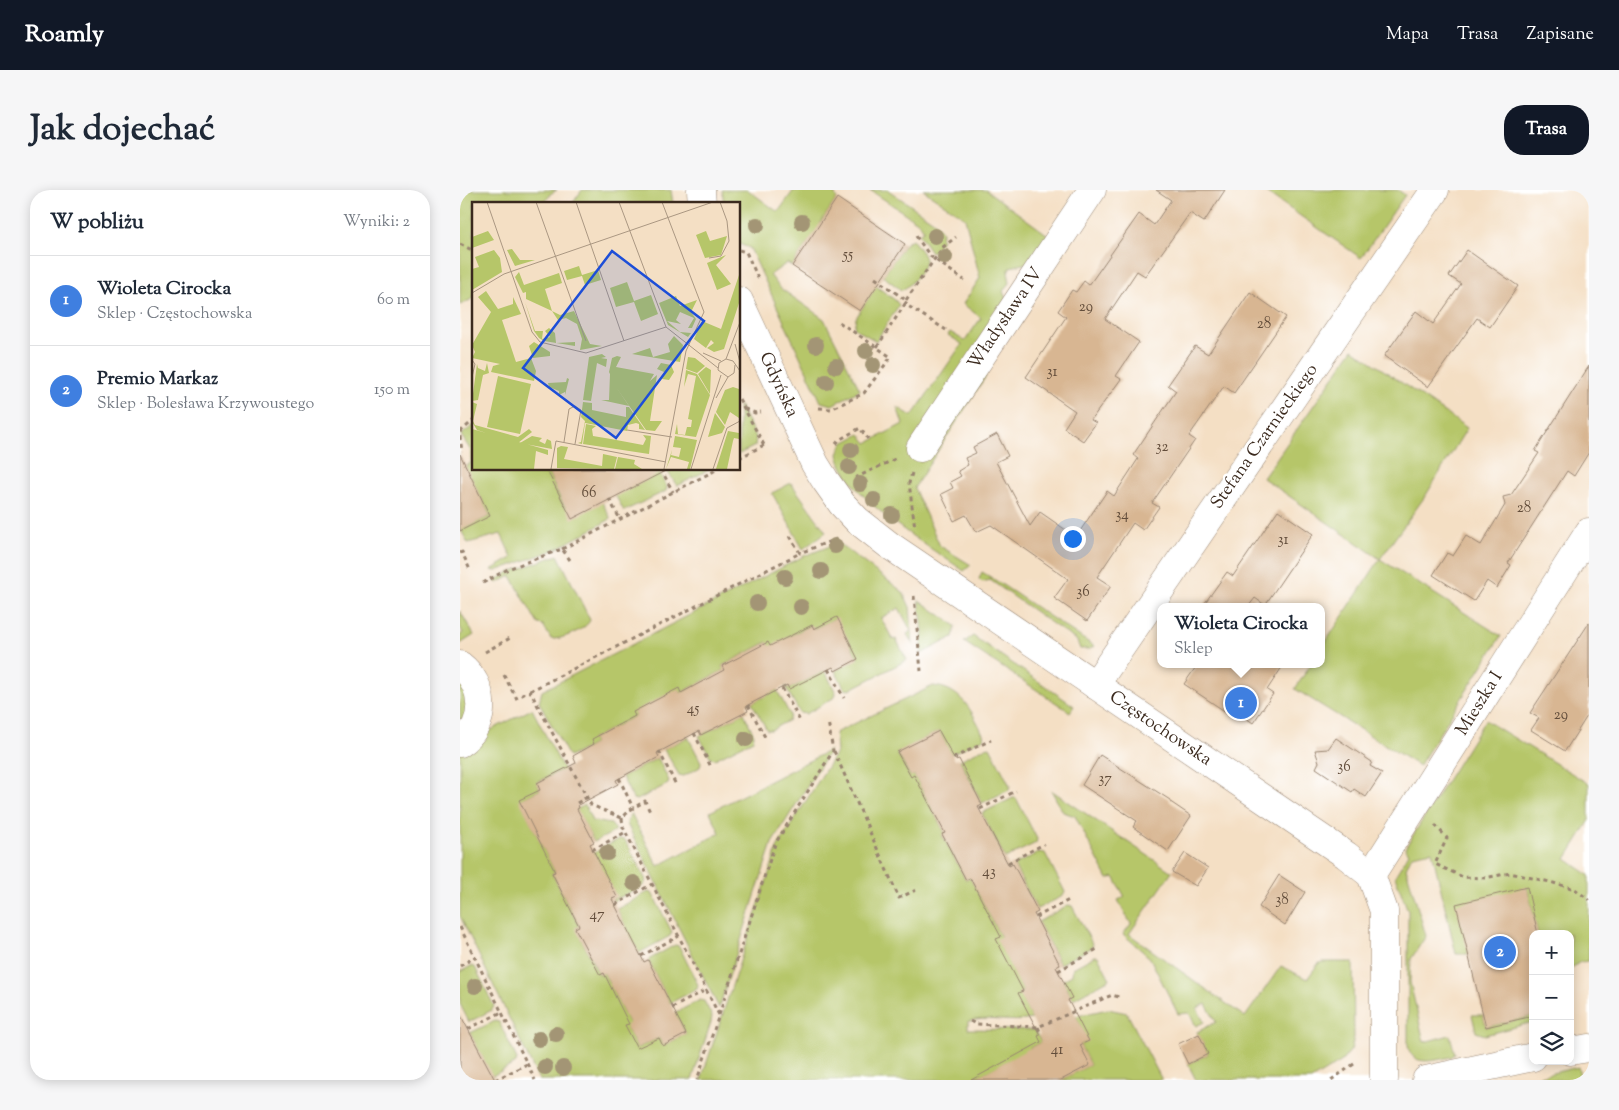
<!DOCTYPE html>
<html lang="pl">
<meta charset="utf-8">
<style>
body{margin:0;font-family:"Sorts Mill Goudy",serif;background:#f6f6f7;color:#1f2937}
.controls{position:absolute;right:15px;bottom:15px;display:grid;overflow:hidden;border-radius:10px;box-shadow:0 2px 12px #0003}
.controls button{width:45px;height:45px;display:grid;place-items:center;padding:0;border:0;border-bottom:1px solid #e0e1e3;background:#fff;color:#1f2937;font:25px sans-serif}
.you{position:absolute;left:612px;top:348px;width:18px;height:18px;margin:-12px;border:4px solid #fff;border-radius:50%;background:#1a73e8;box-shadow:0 0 0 8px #1a73e833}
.badge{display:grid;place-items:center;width:32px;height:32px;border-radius:50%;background:#111827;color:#fff;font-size:16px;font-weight:700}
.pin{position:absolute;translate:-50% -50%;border:2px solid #fff;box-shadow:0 1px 5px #0006}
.popup{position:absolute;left:697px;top:413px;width:168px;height:65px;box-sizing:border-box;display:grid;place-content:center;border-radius:10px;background:#fff;filter:drop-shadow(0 1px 4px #0005);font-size:16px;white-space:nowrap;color:#747a83}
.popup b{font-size:19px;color:#1f2937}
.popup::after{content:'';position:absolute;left:50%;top:100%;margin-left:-10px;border:10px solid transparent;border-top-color:#fff}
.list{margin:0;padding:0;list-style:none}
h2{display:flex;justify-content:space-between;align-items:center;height:65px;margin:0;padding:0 20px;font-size:21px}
h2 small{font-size:16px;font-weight:400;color:#747a83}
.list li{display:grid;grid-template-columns:32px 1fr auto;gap:15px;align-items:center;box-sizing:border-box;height:90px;padding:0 20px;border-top:1px solid #e0e1e3}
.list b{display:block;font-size:19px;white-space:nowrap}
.list p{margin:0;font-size:16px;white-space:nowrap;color:#747a83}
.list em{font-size:16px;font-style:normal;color:#747a83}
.icon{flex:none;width:28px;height:28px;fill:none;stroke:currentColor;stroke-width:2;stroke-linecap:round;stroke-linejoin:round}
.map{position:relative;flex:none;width:1129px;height:890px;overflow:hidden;border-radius:20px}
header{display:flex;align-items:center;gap:30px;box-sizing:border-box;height:70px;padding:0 25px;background:#111827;color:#fff}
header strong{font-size:24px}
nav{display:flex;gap:28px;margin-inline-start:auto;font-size:18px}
.intro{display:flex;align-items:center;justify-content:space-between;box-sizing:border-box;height:120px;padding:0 30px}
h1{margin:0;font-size:35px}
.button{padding:12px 22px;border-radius:20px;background:#111827;color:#fff;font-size:18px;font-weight:700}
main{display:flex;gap:30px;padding:0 30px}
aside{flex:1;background:#fff;border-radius:20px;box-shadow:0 2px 12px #0003}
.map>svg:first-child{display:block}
.green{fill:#b6c669;stroke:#787844}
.building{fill:#d8b692}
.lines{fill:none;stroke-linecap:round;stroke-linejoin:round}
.minor-casing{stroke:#988471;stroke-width:29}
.path{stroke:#988471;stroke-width:3;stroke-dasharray:4 4;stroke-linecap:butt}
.minor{stroke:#fff;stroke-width:28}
.tree{fill:#a39575}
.labels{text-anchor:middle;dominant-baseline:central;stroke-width:5;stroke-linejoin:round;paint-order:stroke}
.number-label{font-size:15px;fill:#624d3b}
.street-label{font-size:18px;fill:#3b2a1e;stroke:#fff}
.inset-road{fill:none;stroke:#aa9782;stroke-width:1}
.view{fill:#1d4ed8;fill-opacity:0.15;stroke:#1d4ed8;stroke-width:2.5}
.inset-edge{fill:none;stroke:#3b2a1e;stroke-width:2.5}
</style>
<header>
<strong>Roamly</strong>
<nav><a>Mapa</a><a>Trasa</a><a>Zapisane</a></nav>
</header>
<div class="intro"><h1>Jak dojechać</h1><a class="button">Trasa</a></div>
<main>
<aside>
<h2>W pobliżu<small>Wyniki: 2</small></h2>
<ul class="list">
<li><span class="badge" style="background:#3f7fe0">1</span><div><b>Wioleta Cirocka</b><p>Sklep · Częstochowska</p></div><em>60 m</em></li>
<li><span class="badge" style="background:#3f7fe0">2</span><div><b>Premio Markaz</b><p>Sklep · Bolesława Krzywoustego</p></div><em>150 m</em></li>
</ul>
</aside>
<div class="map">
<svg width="1129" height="890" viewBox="0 0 1129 890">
<rect width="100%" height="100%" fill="#fff"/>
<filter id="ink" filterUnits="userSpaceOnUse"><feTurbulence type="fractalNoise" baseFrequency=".02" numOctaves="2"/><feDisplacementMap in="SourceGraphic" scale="10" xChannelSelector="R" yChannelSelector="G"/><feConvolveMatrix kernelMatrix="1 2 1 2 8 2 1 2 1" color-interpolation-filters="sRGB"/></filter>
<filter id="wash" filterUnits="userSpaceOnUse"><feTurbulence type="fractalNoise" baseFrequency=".0096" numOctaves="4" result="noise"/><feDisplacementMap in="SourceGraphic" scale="20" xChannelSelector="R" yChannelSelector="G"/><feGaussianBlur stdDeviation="1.12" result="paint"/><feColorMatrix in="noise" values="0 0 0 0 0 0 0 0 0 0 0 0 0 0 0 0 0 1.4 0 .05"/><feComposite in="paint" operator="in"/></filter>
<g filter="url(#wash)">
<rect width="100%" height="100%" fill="#f4dfc4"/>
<g class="green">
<polygon points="0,0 97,0 90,4 84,14 14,14 14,108 0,115"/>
<polygon points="122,0 211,0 213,14 112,14"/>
<polygon points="262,0 288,0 318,22 334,0 372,0 377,8 361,32 353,54 349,51 332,76 327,73 310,85 320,98 364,129 400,200 372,215 361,212 290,58 279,54 279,14 264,14"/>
<polygon points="410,0 428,0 475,32 482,42 481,51 474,61 471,62 459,44 464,40 459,33"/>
<path d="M463 0H526L588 45 568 73 550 77 548 82 550 93 543 101 546 109 523 184 526 186 454 298 480 356 511 375 504 381C467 355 387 309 378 264L383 253 400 244 407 253 443 234 437 217 452 226 502 154 488 145 490 142 505 151 521 128 503 114 520 88 505 28Z"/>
<polygon points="803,0 938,0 945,5 901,68"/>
<path d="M452 49C456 55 464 63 465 70 466 78 448 99 441 100L423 86 445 54Z"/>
<polygon points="416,96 435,110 439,115 416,151 394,138 396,128"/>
<polygon points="893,159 1007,238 966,305 920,369 1041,446 959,576 835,499 851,474 861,474 861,459 920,369 803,288"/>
<polygon points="279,215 296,247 295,256 279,264"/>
<polygon points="14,235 14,279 86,279 104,316 142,312 150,327 149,330 94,360 36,381 31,380 52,368 41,344 8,353 1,340 30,326 5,276 11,273 11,261 1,245"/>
<polygon points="206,279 250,279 217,296"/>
<polygon points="199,282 207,297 206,301 164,321 155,305"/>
<polygon points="331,293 366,342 343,359 312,303"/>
<polygon points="378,353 443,402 450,417 453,455 447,444 451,441 439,418 421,428 433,450 436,449 447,470 389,500 385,499 375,481 398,468 376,428 354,439 351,435 310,457 307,452 262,476 264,480 221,503 219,499 174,522 175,526 132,549 134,554 109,567 79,512 82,501 344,366"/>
<path d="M98 365 130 430C127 439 101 450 91 449L83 435 78 434 51 386 37 393 35 391 50 382Z"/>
<polygon points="522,382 532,388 634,456 630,459 620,459 617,451 530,390 522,392 519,389"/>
<polygon points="459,410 496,436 493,447 461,464 463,441"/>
<polygon points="0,421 14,445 0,454 0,445 3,443 0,437"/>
<polygon points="513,446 614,516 610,522 504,452"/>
<polygon points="365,481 376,503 375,507 346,524 340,523 325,496 329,499"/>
<polygon points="0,488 11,517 0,545"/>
<path d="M473 496C501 498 512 521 523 544L524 548 491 564 479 541 437 563 450 586 454 585 485 643 482 645 506 690 510 688 541 747 563 801 559 803 572 829C551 834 523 825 508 832V839L574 840 581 852 570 858 572 863 548 871 511 890H241L318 656 377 561 375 543Z"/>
<polygon points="317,500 330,525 329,530 311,540 307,540 292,513"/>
<polygon points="72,519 106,584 100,581 77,592 80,600 60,610 95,682 92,683 119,736 116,738 139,785 144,783 169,834 166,836 177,858 199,848 203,856 226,844 215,823 240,810 244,811 252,826 251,832 232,890 79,890 0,726 0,561 21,545"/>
<polygon points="284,523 294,545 293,550 255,569 251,568 239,546"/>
<path d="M1025 530 1129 594V632L1106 669 1129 685V771L1120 772 1110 779V744H1078L1067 697 1008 764H996L972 661 952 665 946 678 966 746 951 769 950 792 964 852 990 845 995 864 991 867C975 870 952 878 948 856V721L935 686 949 663 945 658Z"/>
<polygon points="228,547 241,572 240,577 224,586 219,585 204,559"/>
<polygon points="530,557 550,596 549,600 522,613 500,570 524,558"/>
<polygon points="370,560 312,653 259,818 167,634 171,623 198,676 260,643 250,622"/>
<polygon points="198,568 209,591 208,594 177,610 173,609 162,587"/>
<polygon points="591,600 712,682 669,744 785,827 821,776 847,789 858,774 862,772 893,772 894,847 891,860 882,871 851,890 736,890 728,874 748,864 737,842 756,832 746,814 737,818 744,832 736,836 729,823 718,824 690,768 663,744 671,734 658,710 665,707 654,687 648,689 615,626 603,622"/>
<polygon points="553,608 556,608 577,649 576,653 545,668 522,623"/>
<polygon points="125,615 132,631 151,634 155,639 154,642 134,652 122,630 112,622"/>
<polygon points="159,649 165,650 186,690 184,695 153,711 152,709 156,707 134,663"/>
<polygon points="580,662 585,663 605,702 603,706 577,719 554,675"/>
<polygon points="188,702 192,703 212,742 210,746 179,763 157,719"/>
<polygon points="608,715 612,716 633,755 631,758 600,774 578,732"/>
<polygon points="215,755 219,756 238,795 237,799 210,813 188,770"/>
<polygon points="635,766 638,766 650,789 613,809 603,790 612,785 613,778"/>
<polygon points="11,776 15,777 34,816 32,820 9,832 0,814 0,782"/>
<polygon points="648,819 667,823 702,890 601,890 630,875 620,855 628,851 616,826"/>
<polygon points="1012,825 1023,825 1026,837 1073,826 1073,832 1025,845 1016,842"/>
<polygon points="35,831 39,832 57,869 56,873 32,886 10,843"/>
<polygon points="1118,877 1121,890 1062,890"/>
</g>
<g id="blocks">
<g class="building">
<polygon points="696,0 765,0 744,32 730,23 685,86 677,81 645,129 679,152 656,186 661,189 631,230 636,233 623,251 604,238 615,221 566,187 606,127 598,121 612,100 616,102 624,91 629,95 679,24 694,35 711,10"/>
<polygon points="377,8 445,54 400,121 332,76"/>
<polygon points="1007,60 1058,96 1030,137 1017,128 968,197 924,166 956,121 973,134 1001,94 989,86"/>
<polygon points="790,102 826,127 774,203 764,196 729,246 735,250 692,313 699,317 683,340 673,333 637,387 651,396 627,431 594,408 608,389 531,335 516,342 506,325 494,331 481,304 493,298 490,292 501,286 498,281 508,275 505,268 516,263 513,257 537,244 548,266 536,272 570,336 580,322 616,347 647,301 654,306 678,269 673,265 716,201 708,195 735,156 748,164"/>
<polygon points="1129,176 1129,262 1114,286 1107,281 1048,373 1051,375 1037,398 1027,391 1014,411 973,385 987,363 993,366 1006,346 1021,355 1045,315 1043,307 1051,305 1079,263 1075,261"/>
<polygon points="0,264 30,326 0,341"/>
<polygon points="86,279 209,279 112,329"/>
<polygon points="818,320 853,344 805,415 795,408 788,417 742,417 767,382 773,386"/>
<polygon points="377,427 398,469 375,481 373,477 329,499 327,495 286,516 288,521 241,545 239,541 197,563 199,567 156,590 158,594 118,615 119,618 117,619 134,652 130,654 157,707 152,709 184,772 188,770 226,844 203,856 199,848 177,858 165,835 169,834 159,814 144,783 140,785 115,738 119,736 92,683 95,682 59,610 80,600 77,593 116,573 113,566 134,554 132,549 175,526 173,522 219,498 221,503 264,480 262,476 308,452 310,456 352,435 354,439"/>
<polygon points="1129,433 1129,523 1105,561 1071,540 1079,528 1070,523"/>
<polygon points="738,474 824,474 807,500 813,504 793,533 773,519 769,524 724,494"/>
<polygon points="479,541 495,570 499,569 522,615 518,617 549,676 553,674 578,722 574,724 600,775 596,777 612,808 608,810 629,851 620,855 630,875 601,890 511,890 581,852 578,846 580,845 558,803 563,801 536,749 541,747 510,688 506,690 482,644 485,643 454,585 451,587 437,562"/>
<polygon points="876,548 912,572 910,576 922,583 906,607 894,599 892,602 856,578 859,572 855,560 868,559"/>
<polygon points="640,565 710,610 709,611 731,626 708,661 673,637 677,631 622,595"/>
<polygon points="725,663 748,678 736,696 712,682"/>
<polygon points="819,685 845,702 825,735 799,717"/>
<polygon points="1067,697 1078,744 1073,744 1073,826 1026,837 996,714"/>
<polygon points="0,824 35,890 0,890"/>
<polygon points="739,844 748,864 728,874 718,854"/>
</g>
</g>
</g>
<g filter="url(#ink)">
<use href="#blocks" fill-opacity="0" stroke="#988471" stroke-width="1"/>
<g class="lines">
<defs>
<g id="minor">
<polyline points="241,0 242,14"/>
<polyline points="279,111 355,274 365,290 382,314 397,330 429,355 886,665 911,685 924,721 924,890"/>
<polyline points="460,258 632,0"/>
<path d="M0 475C26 495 28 535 0 553"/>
<polyline points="635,495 975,0"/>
<polyline points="911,685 1129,342"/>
<polyline points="1110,861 1129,858"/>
<polyline points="966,890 1073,867"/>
</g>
</defs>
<use href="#minor" class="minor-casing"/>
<g class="path">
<polyline points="456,46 470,66 504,90"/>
<polyline points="0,54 14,61"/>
<polyline points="279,60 286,62 299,90"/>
<polyline points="415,88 447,111 445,114 486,140"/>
<polyline points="446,110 483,57 496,47"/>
<polyline points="417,157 445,114"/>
<polyline points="279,209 304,255"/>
<polyline points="359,218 371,219 404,203 431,167 379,132"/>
<polyline points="285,219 295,223 301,222"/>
<polyline points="0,242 14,230"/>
<polyline points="0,246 2,262"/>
<polyline points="376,254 379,250 400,238 408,249"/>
<polyline points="279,268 306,254"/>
<polyline points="201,279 213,302"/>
<polyline points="452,283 449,293 455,338"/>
<polyline points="395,288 435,269"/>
<polyline points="149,309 160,329"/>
<polyline points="330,346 340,363 376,349"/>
<polyline points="102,359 258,279"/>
<polyline points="0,363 2,362 10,380"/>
<polyline points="23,393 48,379 102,359 110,370"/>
<polyline points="454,406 461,481"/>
<polyline points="25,462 52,447"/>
<polyline points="368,479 384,508"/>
<polyline points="44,485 56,508 70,501 131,615 162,628 170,620 185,611 191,624"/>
<polyline points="322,498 340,531"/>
<polyline points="70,501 340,363"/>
<polyline points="288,515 306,549"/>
<polyline points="234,543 251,577"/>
<polyline points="199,561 216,595"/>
<polyline points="374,561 439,708 456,700"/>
<polyline points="493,568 531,550"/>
<polyline points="159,588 173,618"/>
<polyline points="117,613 127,607"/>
<polyline points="520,619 556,601"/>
<polyline points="162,628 163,637 259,825 237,890"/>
<polyline points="975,635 987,648 975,674 1003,687 1025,688 1050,683 1090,692 1115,699 1129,710"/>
<polyline points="132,660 166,642"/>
<polyline points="548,673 584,654"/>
<polyline points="155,715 192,694"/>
<polyline points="576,727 611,709"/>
<polyline points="0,737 75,890"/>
<polyline points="181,766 219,746"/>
<polyline points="0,776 15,767"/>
<polyline points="598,781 637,759"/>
<polyline points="212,818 246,800"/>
<polyline points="259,825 315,654 373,561 368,531"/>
<polyline points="510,831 516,834 578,837 652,805 662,808"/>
<polyline points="578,837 581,844"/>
<polyline points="8,839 42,822"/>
<polyline points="35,890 67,874"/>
<polyline points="871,890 897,872"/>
</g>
<use href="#minor" class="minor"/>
</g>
<g class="tree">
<circle cx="342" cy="32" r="8"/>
<circle cx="297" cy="35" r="8"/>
<circle cx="475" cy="46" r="8"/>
<circle cx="485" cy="67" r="8"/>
<circle cx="356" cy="155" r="8"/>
<circle cx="406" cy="161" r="8"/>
<circle cx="413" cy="175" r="8"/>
<circle cx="376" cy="176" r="8"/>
<circle cx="366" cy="192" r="8"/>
<circle cx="391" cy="260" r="8"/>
<circle cx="389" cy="277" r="8"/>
<circle cx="400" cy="294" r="8"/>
<circle cx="414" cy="310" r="8"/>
<circle cx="432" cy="325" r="8"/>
<circle cx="375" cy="356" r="8"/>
<circle cx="361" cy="381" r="8"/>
<circle cx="325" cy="387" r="8"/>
<circle cx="297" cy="413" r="8"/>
<circle cx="341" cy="417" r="8"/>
<circle cx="286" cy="549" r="8"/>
<circle cx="147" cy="663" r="8"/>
<circle cx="174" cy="693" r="8"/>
<circle cx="15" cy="796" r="8"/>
<circle cx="96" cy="844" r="8"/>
<circle cx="79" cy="849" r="8"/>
<circle cx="85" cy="877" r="8"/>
<circle cx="103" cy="878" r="8"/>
</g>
</g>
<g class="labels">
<g class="number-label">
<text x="388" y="65">55</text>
<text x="626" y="117">29</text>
<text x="804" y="134">28</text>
<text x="592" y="182">31</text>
<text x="702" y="257">32</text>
<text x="129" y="303">66</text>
<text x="1064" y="318">28</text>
<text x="662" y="325">34</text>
<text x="823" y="350">31</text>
<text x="623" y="402">36</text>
<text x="233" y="519">45</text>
<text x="1101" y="525">29</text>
<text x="884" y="577">36</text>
<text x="645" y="589">37</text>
<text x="529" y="682">43</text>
<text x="822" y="710">38</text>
<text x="137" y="725">47</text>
<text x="597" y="860">41</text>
</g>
<g class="street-label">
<text transform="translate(546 129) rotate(-56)">Władysława IV</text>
<text transform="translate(318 195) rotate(65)">Gdyńska</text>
<text transform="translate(805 247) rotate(-55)">Stefana Czarnieckiego</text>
<text transform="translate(1020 514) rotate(-58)">Mieszka I</text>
<text transform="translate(700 539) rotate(34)">Częstochowska</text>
</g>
</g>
<g transform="translate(12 12)">
<rect width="268" height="268" fill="#f4dfc4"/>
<path d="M16 29 22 38 0 46V35ZM234 29 238 39 255 34 249 53 233 56 224 33ZM40 47 48 58H63L43 64 35 48ZM22 48 28 56 30 70 0 88V67L7 65 3 55ZM254 53 244 63 259 82 245 88 235 61ZM107 64 110 73 126 68 129 78 113 83 110 74 95 78 92 69ZM47 70 52 83 87 71 90 81 73 87 80 109 54 97V90L51 91 43 75ZM267 73V101L252 147 242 150 235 146 242 141 239 138 234 146 222 137 230 119 249 127ZM155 80 162 99 179 93 186 112 169 119 162 100 144 105 138 86ZM14 89 26 107 41 102V95L49 112 30 118 44 160 59 156 64 169 62 179 19 170 21 164 28 162 0 156 3 150 0 143 19 110 6 95ZM204 94 208 104 225 98 219 110 224 117 220 126H216L222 116 208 110 204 118 209 122 195 119 208 130 219 131 216 135 196 123 187 101ZM53 100 63 129H71L70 137 78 135 73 129 77 126 83 131 84 141 103 140V144L72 139 67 136 62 129ZM80 109 88 113 102 109 118 142 130 144 108 148 110 137 105 122 94 116 86 118ZM202 134 211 143 208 160 160 152 178 146 181 155 198 150 196 142ZM62 140 78 150V154L61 156 57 144ZM130 152 134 155 129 156 135 157 134 165 125 161 119 199 111 198 117 155ZM145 154 149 155 144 165 182 172 178 179 185 173 178 219H190L183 229 174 228 144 185 137 170 140 156ZM216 155 223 156 233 164 225 171 214 167ZM15 161 17 171 11 173 6 198 0 199 5 162 6 166 13 169ZM189 161 199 163 202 170 197 178 190 177 192 170 185 167ZM234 165 239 168 238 192 226 172ZM214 168 225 172 238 193 224 235 203 232 205 222 206 232 213 233 215 225H219L220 218 216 217 224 174 216 172 212 185ZM138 172 144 185 157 204 129 198H137ZM26 174 59 182 48 232 15 225ZM95 176 97 177 93 193V190L87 193V189L77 185 76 181 94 180ZM261 185 267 187V216L258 210 253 223 244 210 253 188ZM0 200 5 202 1 219 3 223 46 235 57 227 60 230 46 241 5 228 0 220ZM111 200 120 201V208L154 215V205H157L173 228 167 227V222L164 221 156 223 155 229 113 221 110 242 106 241 109 240 113 219 114 220 109 215ZM243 211 253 225 250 231 236 235ZM114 222 124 224 120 227 121 234 139 237 171 243 174 237 171 233 179 234 177 252 111 242ZM0 227 76 248V253L64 249 62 267H0ZM256 229 267 231V237L262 236 261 239 255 267H244ZM60 234 70 236 67 239 73 242 75 237 79 239 80 247 48 241ZM203 234 225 238 218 267H215L217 260 199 255 194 267 200 248 199 253 207 255 209 246 201 245ZM89 244 96 245 92 257 130 264 131 252 145 255 142 267 85 266V246ZM146 255 163 258 162 262 170 267H143Z" fill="#b6c669"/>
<path class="inset-road" d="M15 0 60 130 68 140 114 151 194 125 246 166M64 0 114 139M104 0 152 139M147 0 194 125M190 0 232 110 214 149 192 267M237 56 249 54 257 39 255 19 248 0M0 91 32 72 241 0M263 142 268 160M231 151 249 159M254 157 268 120M0 158 3 162 0 175M263 163 262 171 256 175 246 168 247 161 254 157 261 159 268 169M244 196 256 175M155 228 200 235M92 240 97 207 103 204 109 208 103 242M79 267 84 239 194 260M219 267 249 173M241 267 255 226 268 219"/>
<path class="view" d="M140 49 232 119 144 236 51 166Z"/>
<rect width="268" height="268" class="inset-edge"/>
</g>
</svg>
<div class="controls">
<button>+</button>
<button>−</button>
<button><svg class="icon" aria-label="layers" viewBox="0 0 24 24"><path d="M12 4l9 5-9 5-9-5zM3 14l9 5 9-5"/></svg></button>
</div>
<div class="you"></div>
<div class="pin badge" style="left:781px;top:513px;background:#3f7fe0">1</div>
<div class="popup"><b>Wioleta Cirocka</b>Sklep</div>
<div class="pin badge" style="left:1040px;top:762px;background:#3f7fe0">2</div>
</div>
</main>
